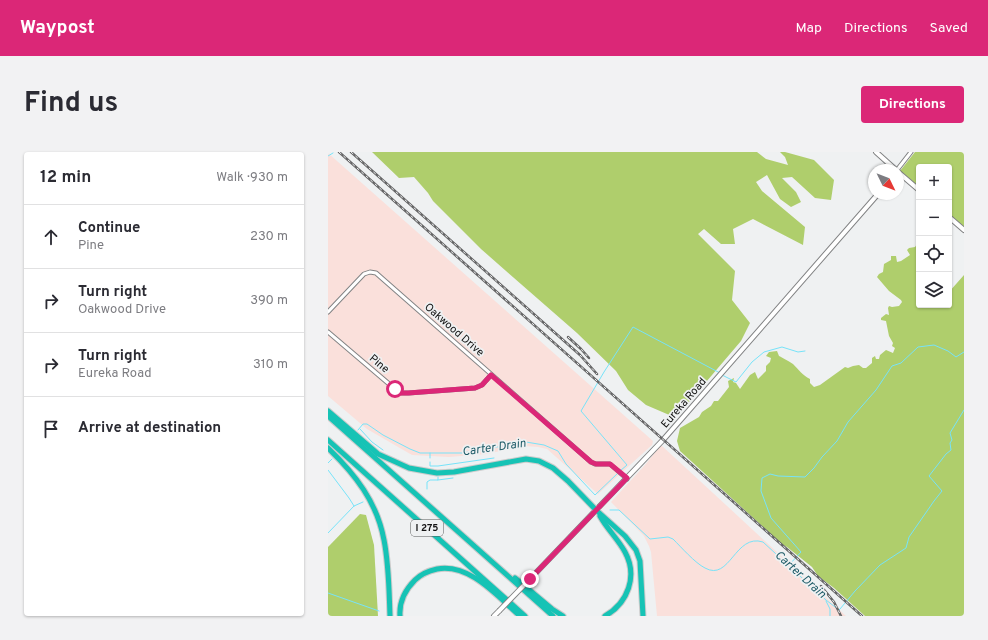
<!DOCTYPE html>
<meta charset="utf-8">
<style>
body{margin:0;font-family:Overpass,sans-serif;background:#f2f2f3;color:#2b2b33}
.controls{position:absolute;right:12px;top:12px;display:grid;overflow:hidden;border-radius:4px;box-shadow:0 1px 3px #0004}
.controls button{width:36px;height:36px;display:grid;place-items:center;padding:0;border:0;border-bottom:1px solid #e1e1e2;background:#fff;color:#2b2b33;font:20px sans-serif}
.compass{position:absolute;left:540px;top:12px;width:36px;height:36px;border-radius:50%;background:#fff;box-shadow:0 1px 3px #0004;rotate:133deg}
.stop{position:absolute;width:12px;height:12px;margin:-9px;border:3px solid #db2777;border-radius:50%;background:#fff}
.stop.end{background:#db2777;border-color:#fff;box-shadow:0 1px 4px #0008}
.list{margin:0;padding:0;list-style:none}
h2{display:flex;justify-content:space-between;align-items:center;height:52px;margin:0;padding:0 16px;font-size:17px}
h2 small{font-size:13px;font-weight:400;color:#7c7c81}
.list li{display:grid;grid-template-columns:26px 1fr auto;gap:12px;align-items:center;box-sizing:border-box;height:64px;padding:0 16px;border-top:1px solid #e1e1e2}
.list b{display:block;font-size:15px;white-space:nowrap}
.list p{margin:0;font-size:13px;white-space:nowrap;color:#7c7c81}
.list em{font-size:13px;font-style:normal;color:#7c7c81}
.icon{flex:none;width:22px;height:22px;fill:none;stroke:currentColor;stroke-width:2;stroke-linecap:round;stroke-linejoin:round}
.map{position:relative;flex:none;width:636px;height:464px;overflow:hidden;border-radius:4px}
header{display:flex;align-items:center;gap:24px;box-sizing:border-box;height:56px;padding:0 20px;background:#db2777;color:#fff}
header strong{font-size:19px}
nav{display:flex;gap:22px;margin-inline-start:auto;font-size:14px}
.intro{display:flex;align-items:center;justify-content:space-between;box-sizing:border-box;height:96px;padding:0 24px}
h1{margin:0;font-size:28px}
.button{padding:10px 18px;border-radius:4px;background:#db2777;color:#fff;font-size:14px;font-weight:700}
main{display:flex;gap:24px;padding:0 24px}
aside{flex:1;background:#fff;border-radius:4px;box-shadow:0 1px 3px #0004}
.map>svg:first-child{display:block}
.industrial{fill:#fae0db}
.forest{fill:#afce6c}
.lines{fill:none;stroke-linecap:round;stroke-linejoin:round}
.stream{stroke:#77e3f9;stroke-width:1}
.street-casing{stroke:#828384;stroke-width:5}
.secondary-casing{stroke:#828384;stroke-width:6}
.highway-casing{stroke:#cbcbcb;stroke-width:7}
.street{stroke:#fff;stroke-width:3}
.secondary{stroke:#fff;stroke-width:4}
.highway{stroke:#16c3b5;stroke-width:5}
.rail-casing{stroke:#656566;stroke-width:2.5}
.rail{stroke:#eff1f2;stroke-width:1;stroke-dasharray:3;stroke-linecap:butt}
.secondary-bridge-casing{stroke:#828384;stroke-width:6;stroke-linecap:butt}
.secondary-bridge{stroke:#fff;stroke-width:4}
.route{stroke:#db2777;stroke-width:5}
.labels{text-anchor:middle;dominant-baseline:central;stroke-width:3.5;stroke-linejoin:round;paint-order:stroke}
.shield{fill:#eff1f2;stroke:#555656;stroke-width:1}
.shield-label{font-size:10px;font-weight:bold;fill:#131313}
.street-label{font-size:11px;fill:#131313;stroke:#eff1f2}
.water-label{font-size:12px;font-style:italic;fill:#1c5a66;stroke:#eff1f2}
</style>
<header>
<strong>Waypost</strong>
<nav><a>Map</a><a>Directions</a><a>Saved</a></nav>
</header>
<div class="intro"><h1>Find us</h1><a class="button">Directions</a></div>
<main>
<aside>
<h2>12 min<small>Walk · 930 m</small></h2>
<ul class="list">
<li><svg class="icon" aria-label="ahead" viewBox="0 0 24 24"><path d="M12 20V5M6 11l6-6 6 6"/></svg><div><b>Continue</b><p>Pine</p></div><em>230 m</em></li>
<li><svg class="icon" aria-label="right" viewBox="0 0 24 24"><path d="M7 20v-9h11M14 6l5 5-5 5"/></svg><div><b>Turn right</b><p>Oakwood Drive</p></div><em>390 m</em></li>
<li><svg class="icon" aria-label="right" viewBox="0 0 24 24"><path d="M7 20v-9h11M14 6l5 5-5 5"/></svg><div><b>Turn right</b><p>Eureka Road</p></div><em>310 m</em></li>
<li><svg class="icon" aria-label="arrive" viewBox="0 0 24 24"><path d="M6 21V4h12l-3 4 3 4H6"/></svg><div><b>Arrive at destination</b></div></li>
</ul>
</aside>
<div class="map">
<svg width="636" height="464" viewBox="0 0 636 464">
<rect width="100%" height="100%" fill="#eff1f2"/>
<g class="industrial">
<polygon points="0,1 325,289 324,293 270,342 219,297 210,295 197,294 158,302 121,305 84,303 39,277 0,244"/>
<polygon points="333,293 398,353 518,464 329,464 323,400 321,394 316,384 283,350 317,313"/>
</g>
<g class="forest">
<polygon points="44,0 429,0 438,7 460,13 457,5 452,0 457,0 486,8 506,28 503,48 487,46 464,25 454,26 468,40 473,50 463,55 452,47 439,23 428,30 434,39 477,75 475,93 425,67 405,77 407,92 393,92 376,77 370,82 407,119 404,148 422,171 413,189 361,250 346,265 318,253 300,238 288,219 249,181 153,97 105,49 100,41 86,25 71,26"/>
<polygon points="587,0 636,0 636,76 621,62 621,15 591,15 591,35 572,19"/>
<path d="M591 89V153H621V140L636 123V464H537L506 436 490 424 484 415 459 395 455 393 352 299 349 289 352 276 371 265 374 260 383 254 386 249H390L401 235 400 229 406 226 405 230 408 231 412 237 422 223 427 220 430 227 438 219V214L442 210 443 206 438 204 441 200 449 199 451 204C453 205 464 211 465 212 471 218 474 223 482 227V231L486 235 492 233 517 215 520 216 525 214 531 213 535 216H538L544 211V206L547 204 548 207H551L552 203 558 198 565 201 567 196 564 194 565 191 561 184 558 169 553 168V166L558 162 561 163 560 156 561 154 564 155 571 154 574 150 573 148 561 139 549 125 551 122 555 120 556 112 563 108V104H568L569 110 573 109 582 103 579 98 581 96 587 95Z"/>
<polygon points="32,362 38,363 46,393 50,464 0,464 0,395"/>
</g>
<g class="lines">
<g class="stream">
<polyline points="0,4 5,1"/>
<polyline points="394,223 408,230 424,210 436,200 454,195 470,200 477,199"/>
<polyline points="32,277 44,290 55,298"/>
<polyline points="30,278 35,272 39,272 55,283 82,297 92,301 134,301 198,290 216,293 230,299 238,312 267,343 290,321"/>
<polyline points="102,306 102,301"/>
<polyline points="102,310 102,314 110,314 166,306"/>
<polyline points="0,311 4,307"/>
<polyline points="0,318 21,346 26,354"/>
<polyline points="292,319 299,313 253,259 276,220 305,175 392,221"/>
<polyline points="110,328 125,326"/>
<polyline points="99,337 99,330 102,328 110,328 110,325"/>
<path d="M282 358H291L322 387 340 385 345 387C353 395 367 411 377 416 402 430 407 381 435 390L498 448 511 458 512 457 527 439 552 413 578 396 581 385 606 349 614 339 601 324 618 302 623 298 622 291 624 288 622 281 636 258"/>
<polyline points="0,381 26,354 35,350"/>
<polyline points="461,413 473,400 443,366 433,339 434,326 442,322 450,324 477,325 486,316 494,305 509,289 520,270 548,238 564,214 573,211 590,195 606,193 620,199 628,205 636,200"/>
<polyline points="0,441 51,459"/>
<polyline points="498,449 502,457 502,464"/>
</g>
<defs>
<g id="street">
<polyline points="569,18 583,0"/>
<polyline points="0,160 36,122 42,120 48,121 263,310 267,312 282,312 299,327"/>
<polyline points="0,180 67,237 74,241 81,241 147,236 154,233 163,223"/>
</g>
<g id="secondary">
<polyline points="548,0 568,18"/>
<polyline points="570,20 591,38"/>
<polyline points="621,65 636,78"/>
<polyline points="202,427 335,288 550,42"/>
<polyline points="166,464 171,459"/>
</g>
<g id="highway">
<polyline points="0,259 50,302 81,316 109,321 126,320 198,307 211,309 225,316 240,329 268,358 297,384 308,398 312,409 315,464"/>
<polyline points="0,264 225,464"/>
<polyline points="0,288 197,464"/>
<path d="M0 296C27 322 49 350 56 388 61 413 61 439 62 464"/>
<path d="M272 364C279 377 290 387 297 400 310 424 300 451 277 464"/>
<polyline points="187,426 224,457 235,464"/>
<path d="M72 464C71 450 77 438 87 428 93 422 100 419 109 417 142 411 169 444 192 464"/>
</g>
</defs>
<use href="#street" class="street-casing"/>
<use href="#secondary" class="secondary-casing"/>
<use href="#highway" class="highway-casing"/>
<use href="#street" class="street"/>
<use href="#secondary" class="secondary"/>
<use href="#highway" class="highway"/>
<defs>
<g id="rail">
<polyline points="11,0 534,464"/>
<polyline points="23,0 252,203 269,222"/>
<polyline points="240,185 253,197 261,206"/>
<polyline points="493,434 506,450 513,464"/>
</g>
</defs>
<use href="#rail" class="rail-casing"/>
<use href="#rail" class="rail"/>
<defs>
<polyline id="secondary-bridge" points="171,459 202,427"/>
</defs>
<use href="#secondary-bridge" class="secondary-bridge-casing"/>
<use href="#secondary-bridge" class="secondary-bridge"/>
</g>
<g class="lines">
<polyline class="route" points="67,237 74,241 80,241 147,236 154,233 163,223 263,310 268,312 282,312 299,326 202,427"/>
</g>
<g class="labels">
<rect class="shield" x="83" y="368" width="32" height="16" rx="3"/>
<g class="shield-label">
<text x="99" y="376">I 275</text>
</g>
<g class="street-label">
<text transform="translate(126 178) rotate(41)">Oakwood Drive</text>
<text transform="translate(51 212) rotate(40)">Pine</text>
<text transform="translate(356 251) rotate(-49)">Eureka Road</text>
</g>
<g class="water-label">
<text transform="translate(166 296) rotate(-8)">Carter Drain</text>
<text transform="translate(472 423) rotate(42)">Carter Drain</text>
</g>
</g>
</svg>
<div class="controls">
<button>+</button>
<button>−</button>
<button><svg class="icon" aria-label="locate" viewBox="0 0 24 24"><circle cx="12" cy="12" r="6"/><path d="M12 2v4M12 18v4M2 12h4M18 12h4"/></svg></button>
<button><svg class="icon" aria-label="layers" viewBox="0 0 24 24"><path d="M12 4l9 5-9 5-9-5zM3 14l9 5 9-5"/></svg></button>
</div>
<svg class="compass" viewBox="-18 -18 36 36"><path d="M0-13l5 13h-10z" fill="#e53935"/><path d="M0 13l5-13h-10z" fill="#7c7c81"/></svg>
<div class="stop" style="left:67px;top:237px"></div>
<div class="stop end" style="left:202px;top:427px"></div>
</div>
</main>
